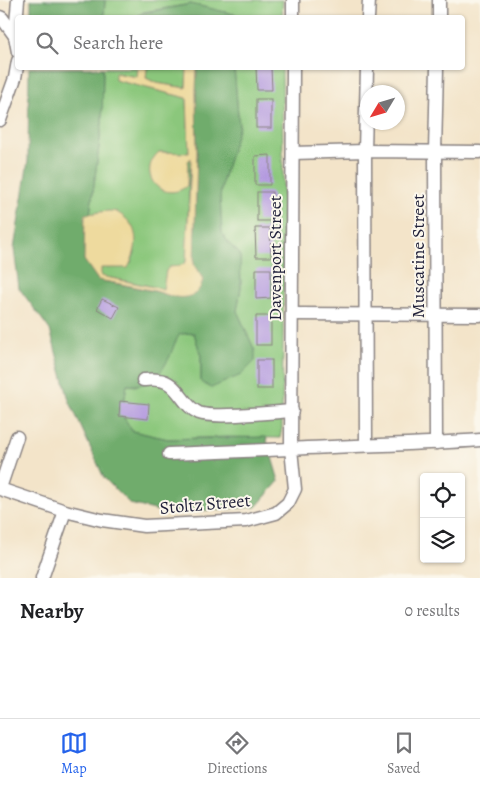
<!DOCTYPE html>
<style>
body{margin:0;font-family:Alegreya,serif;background:#f2f2f2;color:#202124}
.controls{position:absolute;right:15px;bottom:15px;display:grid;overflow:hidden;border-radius:5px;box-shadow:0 1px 4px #0004}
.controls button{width:45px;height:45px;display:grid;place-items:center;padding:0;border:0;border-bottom:1px solid #e0e0e0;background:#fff;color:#202124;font:25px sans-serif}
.compass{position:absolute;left:360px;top:85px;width:45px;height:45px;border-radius:50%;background:#fff;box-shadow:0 1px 4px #0004;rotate:232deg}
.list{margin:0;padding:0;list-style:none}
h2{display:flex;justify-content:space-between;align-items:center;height:65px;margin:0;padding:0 20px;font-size:21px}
h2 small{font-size:16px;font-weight:400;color:#757577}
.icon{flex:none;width:28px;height:28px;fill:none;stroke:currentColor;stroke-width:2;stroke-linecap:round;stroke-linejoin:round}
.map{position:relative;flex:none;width:480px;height:578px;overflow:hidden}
.search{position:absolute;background:#fff;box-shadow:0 1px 4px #0004;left:15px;right:15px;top:15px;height:55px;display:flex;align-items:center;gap:12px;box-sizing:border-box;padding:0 18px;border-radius:5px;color:#757577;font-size:19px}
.sheet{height:140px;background:#fff}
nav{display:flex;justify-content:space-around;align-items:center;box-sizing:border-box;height:70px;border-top:1px solid #e0e0e0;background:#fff;font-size:14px;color:#757577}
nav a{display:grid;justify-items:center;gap:2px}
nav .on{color:#2563eb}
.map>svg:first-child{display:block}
.green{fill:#8bc77c;stroke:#56745c}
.forest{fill:#70ac6c;stroke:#496754}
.sand{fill:#eeda9e;stroke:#887e6c}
.building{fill:#b39adf}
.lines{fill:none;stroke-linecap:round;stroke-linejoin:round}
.minor-casing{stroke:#8a8382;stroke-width:15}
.minor{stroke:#fff;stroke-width:12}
.labels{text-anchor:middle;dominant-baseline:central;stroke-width:4;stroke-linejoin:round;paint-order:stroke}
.street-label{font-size:18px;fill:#22223b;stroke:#fbf7ec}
</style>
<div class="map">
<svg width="480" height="578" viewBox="0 0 480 578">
<rect width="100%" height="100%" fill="#fbf7ec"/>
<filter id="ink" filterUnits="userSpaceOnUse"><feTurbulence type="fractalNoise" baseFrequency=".02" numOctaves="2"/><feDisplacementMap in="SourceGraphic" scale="10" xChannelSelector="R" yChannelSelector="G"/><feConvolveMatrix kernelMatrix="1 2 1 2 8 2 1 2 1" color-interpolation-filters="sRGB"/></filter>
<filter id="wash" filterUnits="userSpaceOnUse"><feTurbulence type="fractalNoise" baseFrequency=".0096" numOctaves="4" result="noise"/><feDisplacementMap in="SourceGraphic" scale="20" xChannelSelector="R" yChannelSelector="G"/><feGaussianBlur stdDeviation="1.12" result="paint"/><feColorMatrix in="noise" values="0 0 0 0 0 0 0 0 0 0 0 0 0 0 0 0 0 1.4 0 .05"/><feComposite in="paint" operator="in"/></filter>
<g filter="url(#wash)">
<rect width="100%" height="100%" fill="#f3e4c9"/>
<g class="green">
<polygon points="105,0 283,0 282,17 242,17 242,16 191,4 143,12 136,17 104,18"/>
<path d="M103 68H138L137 77 116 73 115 80 187 98 189 153 159 152 187 186 188 160 191 158 189 181 187 258C185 268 174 266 166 271L164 289 101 276 100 268 131 263 135 252 117 212 90 214 102 124Z"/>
<polygon points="147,68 187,68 186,88 156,83 146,78"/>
<polygon points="234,68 282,68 284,266 282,428 280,438 227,437 168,439 132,431 122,414 127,385 136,386 169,357 176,339 180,334 194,333 201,356 201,382 255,351 237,311 241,287 240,254 230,245 222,233 220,197 223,179 239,126"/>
</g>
<g class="forest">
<polygon points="31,0 105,0 104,17 31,17"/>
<polygon points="191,4 242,16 242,18 136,17 143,13"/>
<path d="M29 68H103L102 124 84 260 98 280 158 292 174 297 203 279 194 266 197 152 196 91 197 68H234L239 126 223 179 220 197 222 233 230 245 240 254 241 287 237 311 255 351V361L241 375 211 388 201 382V356L194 333 180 334C175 341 173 348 170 356 160 376 150 387 127 385L122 414 132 431 168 439 266 437 279 481 256 507 167 513 130 504 104 478 69 400 50 330 19 288 14 249 28 161Z"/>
</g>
<path class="sand" d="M138 68H147L146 78 156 83 186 88 187 68H197L196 91 197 152 194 265 203 279C201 289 196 296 186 297 175 299 166 294 155 291 136 287 117 283 98 280L84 260 85 214C95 214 107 209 117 212 118 213 123 216 124 217 141 230 137 251 128 268H101V276L163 289 166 271 169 267 180 266 186 262 191 158 188 161 187 186C162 205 135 173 159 152L189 153 187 98 115 80V73L137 77Z"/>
<g id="blocks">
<g class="building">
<polygon points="256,68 271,68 272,90 257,90"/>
<rect x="256" y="99" width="15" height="29"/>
<polygon points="270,155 270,185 255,185 255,156"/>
<rect x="257" y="192" width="15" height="29"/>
<polygon points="255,228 270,228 271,257 256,257"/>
<polygon points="256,269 271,269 271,298 256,299"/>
<polygon points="102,299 119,307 113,318 97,309"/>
<rect x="256" y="316" width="15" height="29"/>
<rect x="257" y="360" width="15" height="29"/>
<polygon points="120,401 149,404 148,419 119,416"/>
</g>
</g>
</g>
<g filter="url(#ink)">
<use href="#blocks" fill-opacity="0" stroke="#8a8382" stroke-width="1"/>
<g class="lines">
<defs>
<g id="minor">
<polyline points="0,17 2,18 15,36"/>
<polyline points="293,18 293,0"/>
<polyline points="368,18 369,0"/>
<polyline points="439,18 439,0"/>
<polyline points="18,52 15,36 18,0"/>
<polyline points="0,120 15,78 18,61"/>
<polyline points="293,153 365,151 480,152"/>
<polyline points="292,314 480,315"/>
<path d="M143 380C148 380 153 379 158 380 178 381 182 406 199 413 215 419 272 412 292 411"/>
<polyline points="436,443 435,152 437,68"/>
<polyline points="366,445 365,151 367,68"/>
<polyline points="169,454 291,449 293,68"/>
<polyline points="0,488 17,437"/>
<path d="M0 489 65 511 102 520 144 526 246 521 276 513 288 503 295 489 291 449C354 445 417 445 480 440"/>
<polyline points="42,578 65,511"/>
</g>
</defs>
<use href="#minor" class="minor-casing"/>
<use href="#minor" class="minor"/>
</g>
</g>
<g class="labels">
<g class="street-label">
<text transform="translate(418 256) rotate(-90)">Muscatine Street</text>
<text transform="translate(275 258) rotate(-90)">Davenport Street</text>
<text transform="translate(205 504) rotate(-5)">Stoltz Street</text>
</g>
</g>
</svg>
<div class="controls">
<button><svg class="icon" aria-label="locate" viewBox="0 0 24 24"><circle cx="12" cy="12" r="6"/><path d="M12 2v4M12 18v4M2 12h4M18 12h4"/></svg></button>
<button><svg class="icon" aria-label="layers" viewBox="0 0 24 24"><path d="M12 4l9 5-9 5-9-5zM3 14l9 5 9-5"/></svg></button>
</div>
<svg class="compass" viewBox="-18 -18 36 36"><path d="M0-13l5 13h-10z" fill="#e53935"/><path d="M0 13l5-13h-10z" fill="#757577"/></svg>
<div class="search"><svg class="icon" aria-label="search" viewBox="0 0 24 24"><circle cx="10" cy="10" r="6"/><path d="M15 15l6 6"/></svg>Search here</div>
</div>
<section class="sheet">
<h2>Nearby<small>0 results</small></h2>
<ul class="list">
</ul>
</section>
<nav>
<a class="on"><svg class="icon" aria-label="map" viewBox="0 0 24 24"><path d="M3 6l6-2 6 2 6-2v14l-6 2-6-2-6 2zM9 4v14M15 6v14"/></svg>Map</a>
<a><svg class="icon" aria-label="directions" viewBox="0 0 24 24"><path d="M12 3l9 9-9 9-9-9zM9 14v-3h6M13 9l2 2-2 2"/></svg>Directions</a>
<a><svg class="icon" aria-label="saved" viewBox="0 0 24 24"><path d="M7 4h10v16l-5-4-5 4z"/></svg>Saved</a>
</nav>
